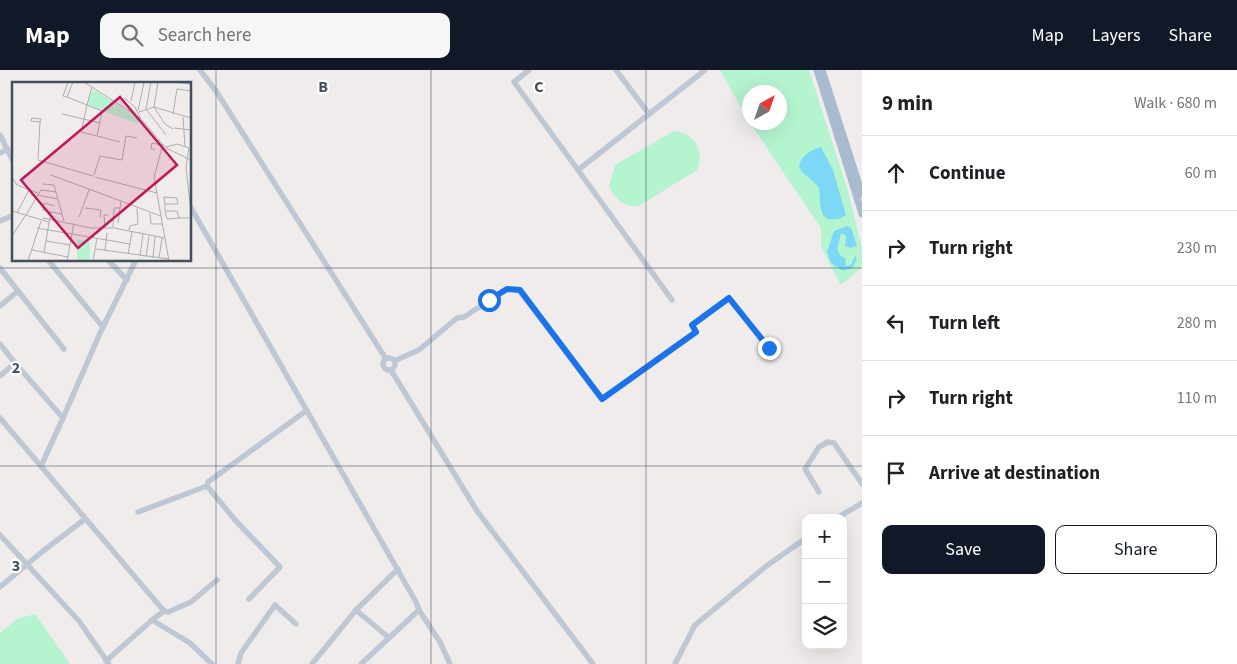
<!DOCTYPE html>
<meta charset="utf-8">
<style>
body{margin:0;font-family:"Source Sans 3",sans-serif;background:#f6f6f6;color:#202124}
.controls{position:absolute;right:15px;bottom:15px;display:grid;overflow:hidden;border-radius:10px;box-shadow:0 5px 20px #0002}
.controls button{width:45px;height:45px;display:grid;place-items:center;padding:0;border:0;border-bottom:1px solid #e0e0e0;background:#fff;color:#202124;font:25px sans-serif}
.compass{position:absolute;left:742px;top:15px;width:45px;height:45px;border-radius:50%;background:#fff;box-shadow:0 5px 20px #0002;rotate:40deg}
.stop{position:absolute;width:15px;height:15px;margin:-11px;border:4px solid #1a73e8;border-radius:50%;background:#fff}
.stop.end{background:#1a73e8;border-color:#fff;box-shadow:0 1px 5px #0008}
.list{margin:0;padding:0;list-style:none}
h2{display:flex;justify-content:space-between;align-items:center;height:65px;margin:0;padding:0 20px;font-size:21px}
h2 small{font-size:16px;font-weight:400;color:#757577}
.list li{display:grid;grid-template-columns:32px 1fr auto;gap:15px;align-items:center;box-sizing:border-box;height:75px;padding:0 20px;border-top:1px solid #e0e0e0}
.list b{display:block;font-size:19px;white-space:nowrap}
.list em{font-size:16px;font-style:normal;color:#757577}
.actions{display:flex;gap:10px;padding:15px 20px}
.actions a{flex:1;padding:11px 0;border:1px solid #111827;border-radius:10px;text-align:center;font-size:18px;color:#111827}
.actions .main{background:#111827;color:#fff}
.icon{flex:none;width:28px;height:28px;fill:none;stroke:currentColor;stroke-width:2;stroke-linecap:round;stroke-linejoin:round}
.map{position:relative;flex:none;width:862px;height:594px;overflow:hidden}
header{display:flex;align-items:center;gap:30px;box-sizing:border-box;height:70px;padding:0 25px;background:#111827;color:#fff}
header strong{font-size:24px}
nav{display:flex;gap:28px;margin-inline-start:auto;font-size:18px}
.search{width:350px;height:45px;background:#f6f6f6;display:flex;align-items:center;gap:12px;box-sizing:border-box;padding:0 18px;border-radius:10px;color:#757577;font-size:19px}
main{display:flex}
aside{flex:1;background:#fff}
.map>svg:first-child{display:block}
.green{fill:#b4f4cf}
.water{fill:#7cd8f6}
.lines{fill:none;stroke-linecap:round;stroke-linejoin:round}
.minor{stroke:#bec8d4;stroke-width:5.5}
.major{stroke:#a8bbcf;stroke-width:7}
.route{stroke:#1a73e8;stroke-width:6}
.grid{fill:none;stroke:#434f5c;stroke-width:1;stroke-opacity:0.55}
.inset-road{fill:none;stroke:#abadb2;stroke-width:1}
.view{fill:#c2185b;fill-opacity:0.15;stroke:#c2185b;stroke-width:2.5}
.inset-edge{fill:none;stroke:#434f5c;stroke-width:2.5}
.grid-label{font-size:16px;text-anchor:middle;font-weight:bold;fill:#434f5c;stroke:#fff;stroke-width:4.5;stroke-linejoin:round;paint-order:stroke}
</style>
<header>
<strong>Map</strong>
<div class="search"><svg class="icon" aria-label="search" viewBox="0 0 24 24"><circle cx="10" cy="10" r="6"/><path d="M15 15l6 6"/></svg>Search here</div>
<nav><a>Map</a><a>Layers</a><a>Share</a></nav>
</header>
<main>
<div class="map">
<svg width="862" height="594" viewBox="0 0 862 594">
<rect width="100%" height="100%" fill="#f0ecec"/>
<g class="green">
<polygon points="720,0 809,0 848,121 862,178 862,197 841,215 821,177 821,158 750,53 780,52 780,22 750,22 749,52"/>
<path d="M674 61C695 63 705 82 697 100L639 136C624 137 616 130 609 117L615 95Z"/>
<polygon points="35,544 70,594 0,594 0,563 17,549"/>
</g>
<g class="water">
<path d="M821 77 833 100 845 142 846 145C842 148 839 149 834 149 816 152 822 125 818 116L802 102 799 96C801 86 812 79 821 77Z"/>
<polygon points="847,156 851,158 857,176 850,178 845,176 846,166 841,163 837,180 841,186 845,188 846,196 851,195 855,186 857,189 852,198 843,201 831,193 827,182 834,161"/>
</g>
<g class="lines">
<g class="minor">
<polyline points="200,0 216,21 386,289"/>
<polyline points="529,0 514,12 578,100 705,0"/>
<polyline points="616,0 649,44"/>
<polyline points="0,65 14,93"/>
<polyline points="0,83 8,79"/>
<polyline points="578,100 672,230"/>
<polyline points="190,136 416,532 419,540"/>
<polyline points="0,151 14,145"/>
<polyline points="48,190 103,257"/>
<polyline points="108,190 127,210"/>
<polyline points="0,198 18,221"/>
<polyline points="0,236 18,221 64,279"/>
<polyline points="0,274 15,293"/>
<circle cx="389" cy="294" r="6"/>
<polyline points="394,291 419,280 457,248 464,247 507,219 519,220 602,329 696,262 692,255 729,228 774,285"/>
<polyline points="391,300 477,441 593,594"/>
<polyline points="0,306 15,293 63,348 41,396"/>
<polyline points="0,348 164,541 152,550 190,573 212,594"/>
<polyline points="63,348 101,261 136,190"/>
<polyline points="207,416 236,451 280,497 249,529"/>
<polyline points="819,422 805,399 819,377 828,372 834,373 862,414"/>
<polyline points="138,442 207,416 208,412 306,341"/>
<polyline points="837,448 862,433"/>
<polyline points="0,465 79,551 109,594"/>
<polyline points="0,517 43,481 85,449"/>
<polyline points="356,540 398,499"/>
<polyline points="164,541 168,542 191,532 217,510"/>
<polyline points="106,591 152,550"/>
<polyline points="238,594 241,583 275,535 296,554"/>
<polyline points="312,594 356,540 388,567"/>
<polyline points="361,594 419,540 440,572 450,594"/>
<polyline points="675,594 695,555 765,497 806,468"/>
</g>
<g class="major">
<polyline points="817,0 862,144"/>
<polyline points="822,0 862,124"/>
</g>
</g>
<g class="lines">
<polyline class="route" points="489,230 507,219 520,220 602,329 696,262 692,255 729,228 769,278"/>
</g>
<path class="grid" d="M216 0V594M431 0V594M646 0V594M0 198H862M0 396H862"/>
<g transform="translate(12 12)">
<rect width="179" height="179" fill="#f0ecec"/>
<path d="M84 9 127 37 126 42 76 23 78 11ZM65 157 78 160V177L65 179Z" fill="#b4f4cf"/>
<path class="inset-road" d="M72 0 128 36 154 66 179 78M139 0 134 27 154 53M146 0 142 25 153 42 161 47M160 0 179 2M55 15 75 23 69 50 85 54 90 29 75 23 80 5M55 15 51 14 56 0M55 15 61 0M112 16 123 25 129 37M119 19 123 0M126 29 132 0M127 30 142 25 179 36M50 32 88 41M161 32 165 7 179 9M171 35 173 64M162 46 179 48M85 54 108 60M151 62 142 95 157 179M154 65 165 62 177 66 174 85 179 131M143 68 139 66 140 61 150 63M26 77 28 40 29 37 20 36 19 39 28 40M26 78 81 94M39 93 109 119M82 93 88 74 110 78 114 54 125 56M0 95 5 103 26 111M83 95 145 111M31 102 42 103 50 132M25 113 46 117M153 122H166L165 116 152 115V116L153 122V129L155 137 167 136M73 126 89 128 88 135M0 129 37 140M154 129H165L167 136H179M39 130 31 128 32 121 43 124M5 131 18 106M138 131 139 142H151M14 133 29 108 44 110M67 135 77 108M31 136 79 146H101L102 126H108M106 141 109 119 149 134M25 146 118 162M93 146 92 133H96M102 146 153 156M117 148 118 144 126 142 125 126M0 154 13 134M34 159 58 163M84 167 157 177M20 168 56 175M93 168 95 151M32 170 39 130 50 132 52 139M116 172 120 150M128 174 131 152M134 175 137 154M141 176 143 154M147 176 150 156M16 179 29 139M55 179 62 141M81 179 85 156"/>
<path class="view" d="M108 15 165 83 66 166 9 98Z"/>
<rect width="179" height="179" class="inset-edge"/>
</g>
<g class="grid-label">
<text x="323" y="22">B</text>
<text x="539" y="22">C</text>
<text x="16" y="303">2</text>
<text x="16" y="501">3</text>
</g>
</svg>
<div class="controls">
<button>+</button>
<button>−</button>
<button><svg class="icon" aria-label="layers" viewBox="0 0 24 24"><path d="M12 4l9 5-9 5-9-5zM3 14l9 5 9-5"/></svg></button>
</div>
<svg class="compass" viewBox="-18 -18 36 36"><path d="M0-13l5 13h-10z" fill="#e53935"/><path d="M0 13l5-13h-10z" fill="#757577"/></svg>
<div class="stop" style="left:489px;top:230px"></div>
<div class="stop end" style="left:769px;top:278px"></div>
</div>
<aside>
<h2>9 min<small>Walk · 680 m</small></h2>
<ul class="list">
<li><svg class="icon" aria-label="ahead" viewBox="0 0 24 24"><path d="M12 20V5M6 11l6-6 6 6"/></svg><div><b>Continue</b></div><em>60 m</em></li>
<li><svg class="icon" aria-label="right" viewBox="0 0 24 24"><path d="M7 20v-9h11M14 6l5 5-5 5"/></svg><div><b>Turn right</b></div><em>230 m</em></li>
<li><svg class="icon" aria-label="left" viewBox="0 0 24 24"><path d="M17 20v-9H6M10 6l-5 5 5 5"/></svg><div><b>Turn left</b></div><em>280 m</em></li>
<li><svg class="icon" aria-label="right" viewBox="0 0 24 24"><path d="M7 20v-9h11M14 6l5 5-5 5"/></svg><div><b>Turn right</b></div><em>110 m</em></li>
<li><svg class="icon" aria-label="arrive" viewBox="0 0 24 24"><path d="M6 21V4h12l-3 4 3 4H6"/></svg><div><b>Arrive at destination</b></div></li>
</ul>
<div class="actions"><a class="main">Save</a><a>Share</a></div>
</aside>
</main>
